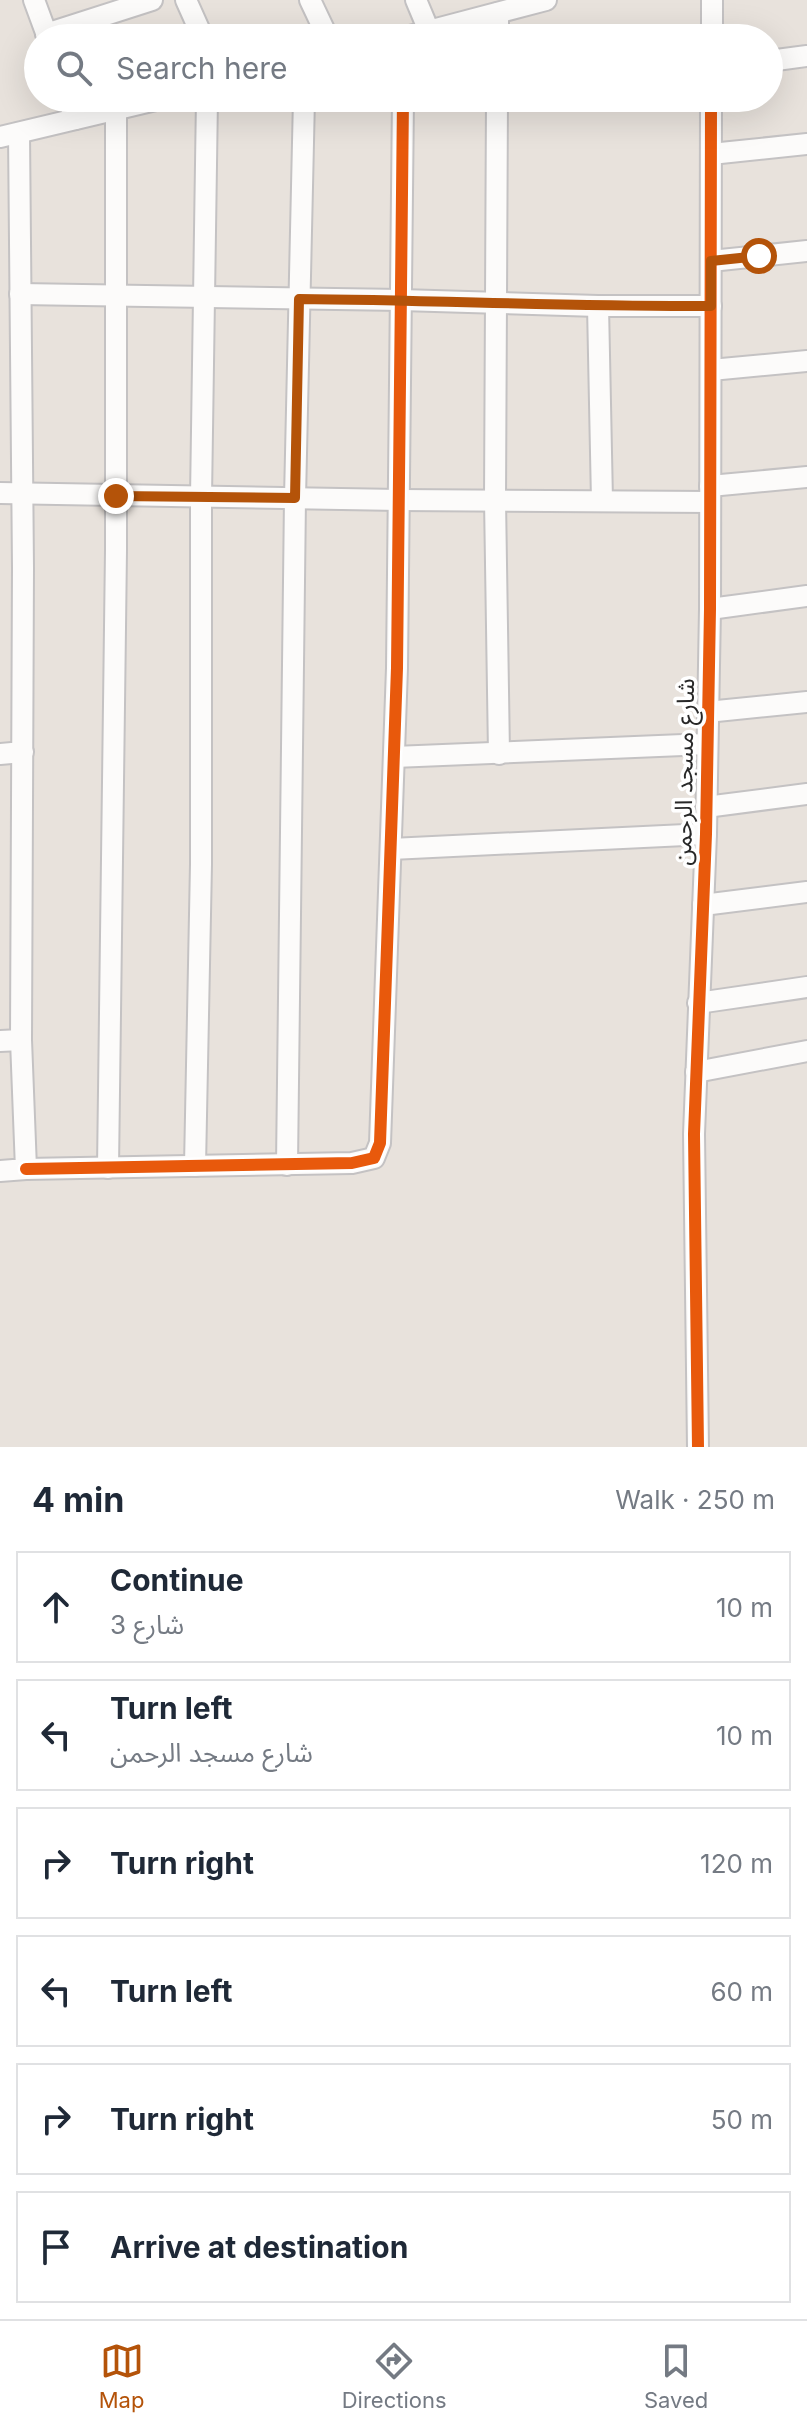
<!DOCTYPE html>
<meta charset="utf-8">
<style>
body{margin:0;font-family:Inter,"Noto Sans Arabic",sans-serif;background:#f6f6f7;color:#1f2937}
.stop{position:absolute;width:24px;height:24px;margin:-18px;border:6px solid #b45309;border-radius:50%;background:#fff}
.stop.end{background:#b45309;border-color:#fff;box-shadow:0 2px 8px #0008}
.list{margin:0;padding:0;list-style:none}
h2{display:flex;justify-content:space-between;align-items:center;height:104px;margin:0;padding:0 32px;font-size:34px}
h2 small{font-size:26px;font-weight:400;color:#747a83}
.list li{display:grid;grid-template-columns:52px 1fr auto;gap:24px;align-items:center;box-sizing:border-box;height:112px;margin:0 16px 16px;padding:0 16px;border:2px solid #e0e1e3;border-radius:0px}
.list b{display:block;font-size:30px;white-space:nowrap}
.list p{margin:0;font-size:26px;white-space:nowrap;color:#747a83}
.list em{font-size:26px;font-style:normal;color:#747a83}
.icon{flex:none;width:44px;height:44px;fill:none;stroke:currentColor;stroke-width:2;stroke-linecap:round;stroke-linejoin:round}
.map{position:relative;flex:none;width:807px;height:1447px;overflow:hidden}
.search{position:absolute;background:#fff;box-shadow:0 8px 32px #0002;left:24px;right:24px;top:24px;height:88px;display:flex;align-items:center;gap:20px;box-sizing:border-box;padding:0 28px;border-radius:44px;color:#747a83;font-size:30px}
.sheet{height:872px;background:#fff}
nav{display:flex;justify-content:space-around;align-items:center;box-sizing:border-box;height:112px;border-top:2px solid #e0e1e3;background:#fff;font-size:22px;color:#747a83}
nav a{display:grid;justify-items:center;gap:4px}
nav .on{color:#b45309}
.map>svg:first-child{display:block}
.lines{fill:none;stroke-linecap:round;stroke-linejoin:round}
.minor-casing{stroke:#c4c2c3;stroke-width:24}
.minor{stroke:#fcfbfa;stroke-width:20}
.cycleway-casing{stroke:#fff;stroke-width:17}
.cycleway{stroke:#e8590c;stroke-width:12}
.route{stroke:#b45309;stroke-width:10}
.labels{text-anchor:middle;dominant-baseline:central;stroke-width:7;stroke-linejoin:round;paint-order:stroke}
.street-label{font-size:24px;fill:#282828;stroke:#fff}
</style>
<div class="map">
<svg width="807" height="1447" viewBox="0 0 807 1447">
<rect width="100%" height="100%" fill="#e8e2dc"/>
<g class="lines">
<defs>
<g id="minor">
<polyline points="34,0 48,38"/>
<polyline points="186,0 203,38"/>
<polyline points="310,0 328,38"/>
<polyline points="416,0 429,31"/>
<polyline points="46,34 152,0"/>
<polyline points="402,38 546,0"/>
<polyline points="498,38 498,13"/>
<polyline points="712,38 712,0"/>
<polyline points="769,61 807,56"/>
<polyline points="68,98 75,119"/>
<polyline points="497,98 495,500 499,754"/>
<polyline points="0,137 164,98"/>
<polyline points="711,154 807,144"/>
<polyline points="711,261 807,251"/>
<polyline points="20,294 401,300 598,306 711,306"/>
<polyline points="598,306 602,501"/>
<polyline points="711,370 807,361"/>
<polyline points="710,486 807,477"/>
<polyline points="0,493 399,500 710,502"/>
<polyline points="710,609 807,596"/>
<polyline points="707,712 807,702"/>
<polyline points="0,754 23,752"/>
<polyline points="394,757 707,744"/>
<polyline points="706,807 807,794"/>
<polyline points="391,849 706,834"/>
<polyline points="703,905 807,892"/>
<polyline points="698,1003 807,987"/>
<polyline points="0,1041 21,1040"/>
<polyline points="696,1072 807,1051"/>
<polyline points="287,1165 295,498 304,98"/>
<polyline points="195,1166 201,864 201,497 207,98"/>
<polyline points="108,1168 116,550 116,110"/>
<polyline points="26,1169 352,1163 374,1158 380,1143 397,668 403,98"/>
<polyline points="0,1171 26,1169 21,1040 23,568 19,133"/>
<polyline points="698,1447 694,1134 706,834 710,609 711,98"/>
</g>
</defs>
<use href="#minor" class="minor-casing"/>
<use href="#minor" class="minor"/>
<defs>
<g id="cycleway">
<polyline points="26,1169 352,1163 374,1158 380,1143 397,668 403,98"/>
<polyline points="698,1447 694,1134 706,834 710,609 711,98"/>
</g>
</defs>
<use href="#cycleway" class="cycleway-casing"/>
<use href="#cycleway" class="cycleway"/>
</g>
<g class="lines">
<path class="route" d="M116 496 295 498 299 299C437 300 573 307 711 306V261L759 256"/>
</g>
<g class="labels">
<g class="street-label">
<text transform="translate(684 772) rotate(-89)">شارع مسجد الرحمن</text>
</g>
</g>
</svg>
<div class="stop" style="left:759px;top:256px"></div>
<div class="stop end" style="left:116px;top:496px"></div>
<div class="search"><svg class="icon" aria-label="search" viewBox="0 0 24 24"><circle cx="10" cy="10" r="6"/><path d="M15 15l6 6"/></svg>Search here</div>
</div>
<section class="sheet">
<h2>4 min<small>Walk · 250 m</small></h2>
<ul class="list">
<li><svg class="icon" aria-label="ahead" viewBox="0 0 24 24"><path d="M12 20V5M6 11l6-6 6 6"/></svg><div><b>Continue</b><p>شارع 3</p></div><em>10 m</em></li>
<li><svg class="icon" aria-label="left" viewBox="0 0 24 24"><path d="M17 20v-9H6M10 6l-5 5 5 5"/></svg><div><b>Turn left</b><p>شارع مسجد الرحمن</p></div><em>10 m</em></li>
<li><svg class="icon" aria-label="right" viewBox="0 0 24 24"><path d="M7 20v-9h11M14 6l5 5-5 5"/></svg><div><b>Turn right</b></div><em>120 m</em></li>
<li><svg class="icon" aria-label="left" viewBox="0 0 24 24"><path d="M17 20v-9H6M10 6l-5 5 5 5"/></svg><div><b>Turn left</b></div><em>60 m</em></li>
<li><svg class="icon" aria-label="right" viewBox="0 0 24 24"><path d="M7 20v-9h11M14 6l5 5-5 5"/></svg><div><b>Turn right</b></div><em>50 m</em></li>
<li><svg class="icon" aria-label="arrive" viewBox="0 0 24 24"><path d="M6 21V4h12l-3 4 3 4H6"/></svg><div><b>Arrive at destination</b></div></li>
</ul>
</section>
<nav>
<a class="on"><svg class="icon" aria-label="map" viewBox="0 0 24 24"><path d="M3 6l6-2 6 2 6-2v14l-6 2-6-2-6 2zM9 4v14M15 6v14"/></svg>Map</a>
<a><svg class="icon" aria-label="directions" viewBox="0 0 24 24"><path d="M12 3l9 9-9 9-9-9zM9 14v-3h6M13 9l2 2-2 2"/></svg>Directions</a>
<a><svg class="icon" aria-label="saved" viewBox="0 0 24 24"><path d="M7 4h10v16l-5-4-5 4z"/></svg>Saved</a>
</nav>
